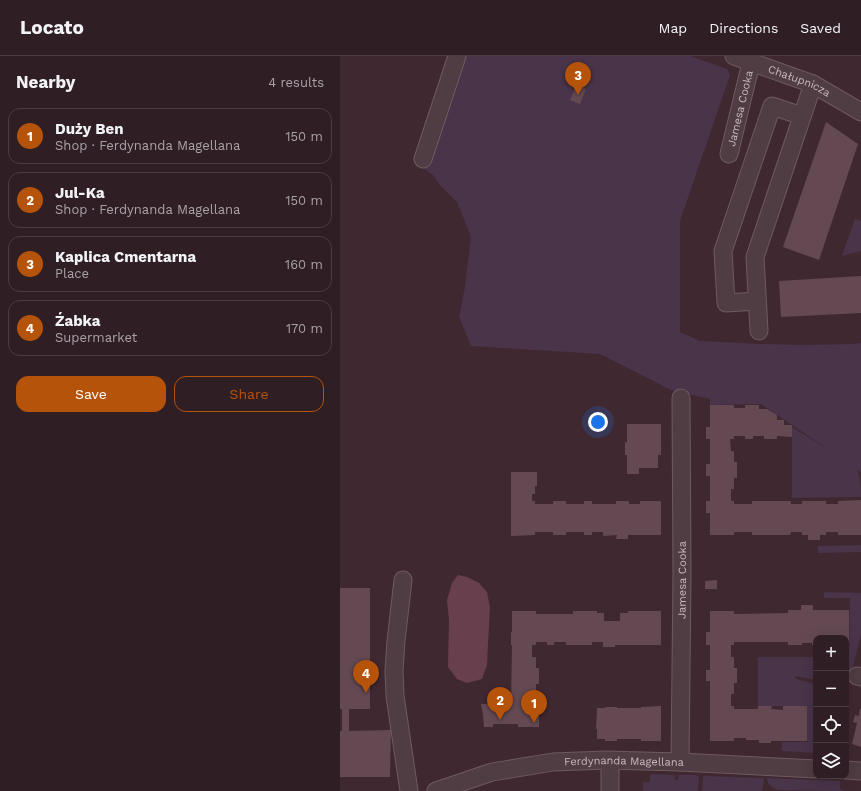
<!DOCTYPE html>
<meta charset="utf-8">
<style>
body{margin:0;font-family:"Work Sans",sans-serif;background:#38272d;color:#f1f3f6}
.controls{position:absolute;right:12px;bottom:12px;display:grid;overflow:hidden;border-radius:8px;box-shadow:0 4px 16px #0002}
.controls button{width:36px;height:36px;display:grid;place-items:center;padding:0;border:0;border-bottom:1px solid #4b3c42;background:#301e25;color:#f1f3f6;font:20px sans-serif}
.you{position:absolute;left:258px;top:366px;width:14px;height:14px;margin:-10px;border:3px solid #fff;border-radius:50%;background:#1a73e8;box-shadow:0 0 0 6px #1a73e833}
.badge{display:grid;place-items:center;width:26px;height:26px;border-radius:50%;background:#b45309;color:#fff;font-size:13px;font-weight:700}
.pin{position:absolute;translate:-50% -33px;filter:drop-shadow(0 1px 2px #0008)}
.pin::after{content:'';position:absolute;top:21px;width:14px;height:12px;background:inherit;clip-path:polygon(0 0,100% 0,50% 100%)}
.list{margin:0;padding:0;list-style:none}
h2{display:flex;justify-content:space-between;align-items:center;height:52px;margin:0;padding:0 16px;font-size:17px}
h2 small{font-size:13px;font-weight:400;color:#a8a2a7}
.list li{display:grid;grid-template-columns:26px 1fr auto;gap:12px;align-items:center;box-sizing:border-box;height:56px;margin:0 8px 8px;padding:0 8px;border:1px solid #4b3c42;border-radius:12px}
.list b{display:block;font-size:15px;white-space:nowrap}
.list p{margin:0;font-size:13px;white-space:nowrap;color:#a8a2a7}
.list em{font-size:13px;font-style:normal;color:#a8a2a7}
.actions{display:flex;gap:8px;padding:12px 16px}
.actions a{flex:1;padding:9px 0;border:1px solid #b45309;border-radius:12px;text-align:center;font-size:14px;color:#b45309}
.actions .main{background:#b45309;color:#fff}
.icon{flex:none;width:22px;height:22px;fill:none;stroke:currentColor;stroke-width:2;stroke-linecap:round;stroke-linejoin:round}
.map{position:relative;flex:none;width:521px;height:735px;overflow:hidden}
header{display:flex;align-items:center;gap:24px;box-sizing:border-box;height:56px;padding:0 20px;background:#301e25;border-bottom:1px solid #4b3c42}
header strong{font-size:19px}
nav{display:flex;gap:22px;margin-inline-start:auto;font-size:14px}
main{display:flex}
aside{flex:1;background:#301e25}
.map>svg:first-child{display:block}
.green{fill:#49344a}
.water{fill:#683f4d}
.building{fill:#644953}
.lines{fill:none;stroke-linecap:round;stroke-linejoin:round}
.minor-casing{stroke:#6e5a61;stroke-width:19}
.minor{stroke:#503c43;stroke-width:17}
.labels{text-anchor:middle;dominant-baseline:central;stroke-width:4;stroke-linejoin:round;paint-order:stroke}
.street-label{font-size:11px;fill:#cab9be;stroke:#362128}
</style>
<header>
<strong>Locato</strong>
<nav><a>Map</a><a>Directions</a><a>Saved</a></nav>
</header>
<main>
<aside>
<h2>Nearby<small>4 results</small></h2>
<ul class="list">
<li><span class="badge">1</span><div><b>Duży Ben</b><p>Shop · Ferdynanda Magellana</p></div><em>150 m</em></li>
<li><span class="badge">2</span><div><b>Jul-Ka</b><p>Shop · Ferdynanda Magellana</p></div><em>150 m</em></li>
<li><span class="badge">3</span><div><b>Kaplica Cmentarna</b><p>Place</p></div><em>160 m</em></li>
<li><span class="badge">4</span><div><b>Źabka</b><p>Supermarket</p></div><em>170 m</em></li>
</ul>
<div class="actions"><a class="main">Save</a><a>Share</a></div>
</aside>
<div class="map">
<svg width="521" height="735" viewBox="0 0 521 735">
<rect width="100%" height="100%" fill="#402831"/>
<g class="green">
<path d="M124 0H350L387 13 390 19 340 165V276L360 285 421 288 465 289 514 288 521 287V416L517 414C521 423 521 432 521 441L452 442V371L489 394 421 348 370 349V343L331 334 260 298 131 290 119 261 125 231 131 181 117 146 99 128 94 120 81 110Z"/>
<polygon points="515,163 521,165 521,195 502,200"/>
<polygon points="521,489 521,496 478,497 478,490"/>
<polygon points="484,536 521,537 521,578 508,631 506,631 506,601 509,601 510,542 484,542"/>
<polygon points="418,601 476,601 476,624 455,620 456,623 476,628 476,697 442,695 442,686 468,686 467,685 467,650 418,650"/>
<polygon points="312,718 335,719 335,724 338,724 339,719 356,719 359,721 358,735 303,735 303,726 310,726 310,719"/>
<polygon points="364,720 422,722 424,723 422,735 362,735 363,721"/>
<path d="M427 722 500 725V733L503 734V735L438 734C433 732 427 729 427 722Z"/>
</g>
<polygon class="water" points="118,519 127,521 139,527 147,536 150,552 148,587 147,609 142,623 127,627 117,623 108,611 109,564 107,544 112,527"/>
<g class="building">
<polygon points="239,26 245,29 244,32 246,33 240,48 230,44 236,30 237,30"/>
<polygon points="486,66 518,88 479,204 443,191"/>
<polygon points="521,220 521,257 441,261 439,225"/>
<polygon points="370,349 394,349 394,352 405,352 405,349 419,349 419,353 427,353 437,359 437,364 444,364 444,369 452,369 452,381 437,380 437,383 424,383 424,380 413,380 413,383 405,383 405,380 394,380 394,383 390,383 391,395 394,395 394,406 397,406 397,422 394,422 394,433 391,433 391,445 394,445 394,448 412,448 412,445 451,445 451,448 462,448 462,445 486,445 486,448 498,448 498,445 521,444 521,479 498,479 498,476 486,476 486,479 480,479 480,484 468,484 468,479 462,479 462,476 451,476 450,479 412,479 412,476 394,476 394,479 370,479 370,457 366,457 366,445 370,445 370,420 366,420 366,408 370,408 370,383 366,383 366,371 370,371"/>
<polygon points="287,368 321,368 321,399 318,399 318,412 299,412 299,418 287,418 287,399 285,399 285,386 287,386"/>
<polygon points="171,416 197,416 197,430 195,430 195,438 192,438 192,445 195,445 195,448 213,448 213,445 226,445 226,448 244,448 244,445 252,445 252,448 276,448 276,445 289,445 289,448 300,448 300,445 321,445 321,479 288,479 288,483 276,483 277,479 263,480 263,476 252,476 252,479 244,479 244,476 226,476 226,479 213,479 213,476 195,476 195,479 171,480"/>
<polygon points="377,524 377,533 365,533 365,525"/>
<polygon points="0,532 30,532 30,653 9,653 9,675 51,674 50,721 0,721 0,675 2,675 2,653 0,653"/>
<polygon points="461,549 473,549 473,554 509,554 509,588 506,588 506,582 476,582 476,589 472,589 472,587 462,587 462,589 448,589 448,586 394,586 394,589 391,589 391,601 394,601 394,612 397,612 397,627 394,627 394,638 391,638 391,650 394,650 394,653 418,653 418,650 432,650 431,653 443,654 443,650 467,650 467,685 431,685 431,687 419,687 419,684 406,684 406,682 394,682 394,685 370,685 370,625 366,625 366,614 370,614 370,589 366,589 366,576 370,576 370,555 394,555 394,558 448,557 448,554 461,554"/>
<polygon points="172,555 196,555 196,558 233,558 233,555 257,555 257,557 264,557 264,565 280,565 280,557 288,557 288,555 321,555 321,589 275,589 275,591 263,591 263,586 252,586 252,589 226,589 226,586 214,586 214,589 207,589 207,586 196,586 196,589 192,589 192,601 196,601 196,612 199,612 199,628 196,628 196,638 199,638 199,671 178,671 178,668 153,668 153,671 144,671 143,659 141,648 171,648 172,589 171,589 171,576 172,576"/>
<polygon points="321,650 321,685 301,685 301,683 277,683 277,685 265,685 265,683 257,683 257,673 256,673 257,652 265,652 265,651 277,651 277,652 301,652 301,651"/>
<polygon points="520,653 521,653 521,691 512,688 517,667 513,666 515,659 519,660"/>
</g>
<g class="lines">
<defs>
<g id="minor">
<path id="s1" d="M394 0 473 28 521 56"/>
<path id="s2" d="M389 98 411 7"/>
<polyline points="83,103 117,0"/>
<polyline points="417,245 386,247 383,195 432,50 462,60"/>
<polyline points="419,275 415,201 473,28"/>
<polyline points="63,524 56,585 54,615 55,640 69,735"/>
<polyline points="517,620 521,621"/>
<polyline points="270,705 270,735"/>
<path id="s3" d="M340 706 342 517 341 342"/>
<polyline points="506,714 521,715"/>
<path id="s4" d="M96 735 152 716 213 706 266 704 340 706 476 713"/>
</g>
</defs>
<use href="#minor" class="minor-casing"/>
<use href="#minor" class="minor"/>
</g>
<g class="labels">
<g class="street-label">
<text stroke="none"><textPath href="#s1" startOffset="70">Chałupnicza</textPath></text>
<text stroke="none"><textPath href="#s2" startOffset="47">Jamesa Cooka</textPath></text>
<text stroke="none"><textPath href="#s3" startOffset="182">Jamesa Cooka</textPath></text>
<text stroke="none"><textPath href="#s4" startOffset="192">Ferdynanda Magellana</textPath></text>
</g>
</g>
</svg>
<div class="controls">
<button>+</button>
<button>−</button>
<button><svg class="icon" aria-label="locate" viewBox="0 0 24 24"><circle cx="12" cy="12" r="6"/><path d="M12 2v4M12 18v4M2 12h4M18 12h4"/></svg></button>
<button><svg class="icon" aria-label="layers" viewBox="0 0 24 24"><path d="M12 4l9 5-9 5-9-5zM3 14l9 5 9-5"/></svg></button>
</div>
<div class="you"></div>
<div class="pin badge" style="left:194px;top:667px">1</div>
<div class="pin badge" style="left:160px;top:664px">2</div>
<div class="pin badge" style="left:238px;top:39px">3</div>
<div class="pin badge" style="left:26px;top:637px">4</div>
</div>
</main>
